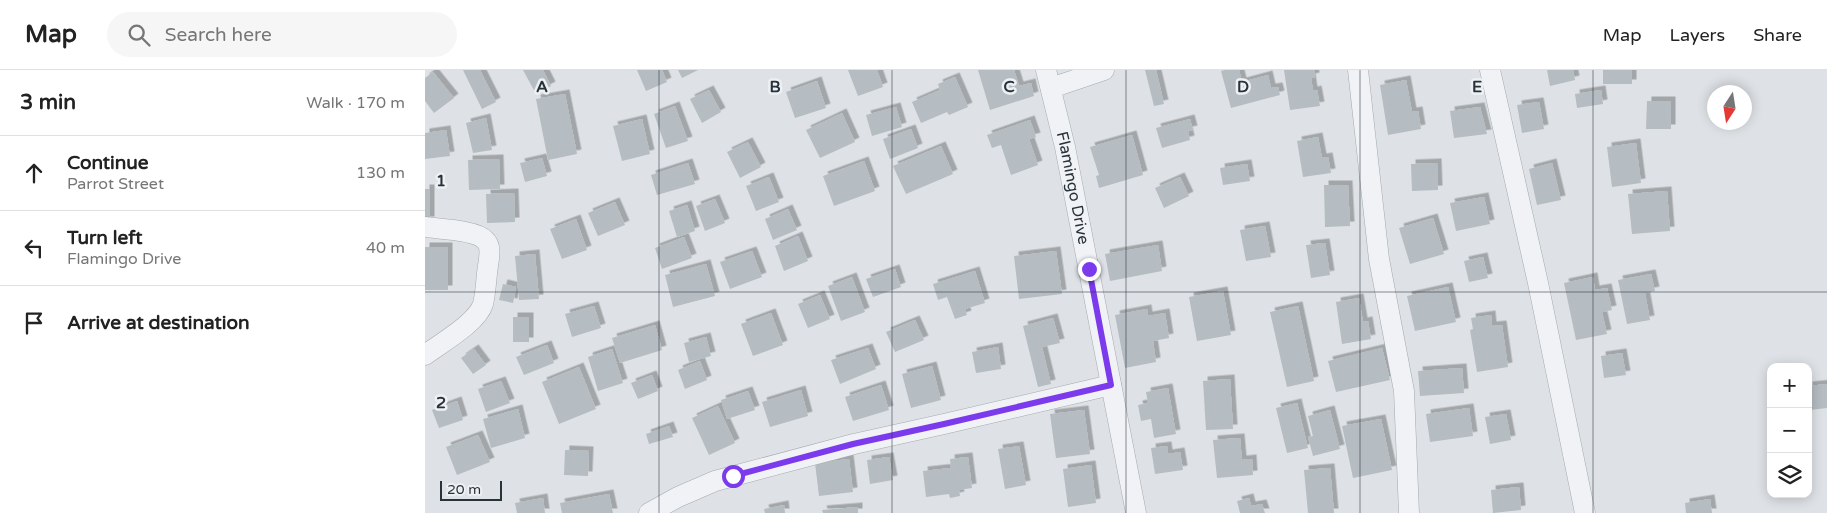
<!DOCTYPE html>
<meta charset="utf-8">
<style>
body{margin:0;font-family:"Varela Round",sans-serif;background:#f6f6f6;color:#222}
.controls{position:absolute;right:15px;bottom:15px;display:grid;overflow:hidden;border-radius:10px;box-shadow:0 2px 12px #0003}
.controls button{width:45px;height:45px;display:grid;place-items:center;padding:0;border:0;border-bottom:1px solid #e0e0e0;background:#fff;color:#222;font:25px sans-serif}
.compass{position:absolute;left:1282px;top:15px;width:45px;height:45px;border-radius:50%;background:#fff;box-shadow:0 2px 12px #0003;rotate:192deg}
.scale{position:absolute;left:15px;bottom:12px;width:62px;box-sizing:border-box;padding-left:5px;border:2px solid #28323b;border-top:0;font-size:14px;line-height:18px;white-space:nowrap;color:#28323b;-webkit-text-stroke:4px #edf1f4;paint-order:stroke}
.stop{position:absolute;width:15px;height:15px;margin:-11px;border:4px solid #7c3aed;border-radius:50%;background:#fff}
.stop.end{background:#7c3aed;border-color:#fff;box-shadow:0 1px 5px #0008}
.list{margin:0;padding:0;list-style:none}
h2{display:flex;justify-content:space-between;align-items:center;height:65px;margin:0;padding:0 20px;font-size:21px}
h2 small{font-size:16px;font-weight:400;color:#767676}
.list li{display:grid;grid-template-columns:32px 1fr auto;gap:15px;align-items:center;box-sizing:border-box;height:75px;padding:0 20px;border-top:1px solid #e0e0e0}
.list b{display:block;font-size:19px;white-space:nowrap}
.list p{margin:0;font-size:16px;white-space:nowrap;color:#767676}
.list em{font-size:16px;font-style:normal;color:#767676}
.icon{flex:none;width:28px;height:28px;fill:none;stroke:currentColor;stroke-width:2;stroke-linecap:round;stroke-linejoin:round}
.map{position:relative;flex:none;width:1402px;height:443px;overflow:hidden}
header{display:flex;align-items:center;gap:30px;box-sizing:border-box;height:70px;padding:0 25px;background:#fff;border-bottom:1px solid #e0e0e0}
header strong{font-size:24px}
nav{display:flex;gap:28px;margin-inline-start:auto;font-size:18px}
.search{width:350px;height:45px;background:#f6f6f6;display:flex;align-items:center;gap:12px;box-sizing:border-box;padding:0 18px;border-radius:28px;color:#767676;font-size:19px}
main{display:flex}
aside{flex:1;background:#fff}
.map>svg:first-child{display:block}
.building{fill:#b5bcc2;filter:url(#shadow)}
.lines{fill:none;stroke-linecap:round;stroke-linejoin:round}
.minor-casing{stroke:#a4aaaf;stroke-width:21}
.minor{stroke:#f0f2f5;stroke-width:20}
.route{stroke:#7c3aed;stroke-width:6}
.grid{fill:none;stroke:#28323b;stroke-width:1;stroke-opacity:0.55}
.labels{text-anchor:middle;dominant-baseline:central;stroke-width:5;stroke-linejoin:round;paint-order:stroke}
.street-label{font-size:16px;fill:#28323b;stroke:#edf1f4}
.grid-label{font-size:16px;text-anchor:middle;font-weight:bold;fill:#28323b;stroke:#edf1f4;stroke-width:5;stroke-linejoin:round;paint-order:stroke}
</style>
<header>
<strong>Map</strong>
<div class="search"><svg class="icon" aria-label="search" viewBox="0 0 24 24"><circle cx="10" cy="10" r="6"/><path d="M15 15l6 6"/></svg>Search here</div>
<nav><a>Map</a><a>Layers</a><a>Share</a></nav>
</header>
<main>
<aside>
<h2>3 min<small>Walk · 170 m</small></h2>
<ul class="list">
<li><svg class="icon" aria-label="ahead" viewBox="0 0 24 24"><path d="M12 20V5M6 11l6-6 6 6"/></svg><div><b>Continue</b><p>Parrot Street</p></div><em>130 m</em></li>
<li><svg class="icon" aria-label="left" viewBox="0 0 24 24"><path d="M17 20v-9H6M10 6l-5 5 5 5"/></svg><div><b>Turn left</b><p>Flamingo Drive</p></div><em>40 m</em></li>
<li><svg class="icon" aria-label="arrive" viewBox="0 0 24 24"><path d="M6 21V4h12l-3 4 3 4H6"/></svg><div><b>Arrive at destination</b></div></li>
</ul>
</aside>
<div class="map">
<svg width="1402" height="443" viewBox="0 0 1402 443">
<defs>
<filter id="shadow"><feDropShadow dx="4.5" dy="-4.5" stdDeviation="0" flood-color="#0004"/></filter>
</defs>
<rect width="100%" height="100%" fill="#dee2e6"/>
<g class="building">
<polygon points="38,0 55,0 71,32 57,39"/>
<polygon points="98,0 118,0 126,16 111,24"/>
<polygon points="212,0 237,0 242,12 221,21"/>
<polygon points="253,0 273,0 257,8"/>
<polygon points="423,0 452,0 458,17 433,26"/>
<polygon points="553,0 589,0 594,16 606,13 609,26 565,40"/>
<polygon points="720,0 731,0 739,34 729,36"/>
<polygon points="800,0 814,0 817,12 843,5 846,18 853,17 855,25 806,38 796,1"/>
<polygon points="859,0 889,0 890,7 886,8 888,21 892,20 895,36 865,40"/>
<polygon points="1122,0 1148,0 1150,10 1125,16"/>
<rect x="1178" y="0" width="29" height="14"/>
<polygon points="8,2 29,28 9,43 0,31 0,8"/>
<polygon points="530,7 543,37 524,45 522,42 496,53 487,32 515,20 513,14"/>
<polygon points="981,10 987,42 993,41 996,59 963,65 955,15"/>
<polygon points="392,11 401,38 370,48 361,22"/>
<polygon points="284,20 296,42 277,53 265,29"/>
<polygon points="1176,20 1178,34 1152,38 1150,24"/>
<polygon points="140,24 152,84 123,90 111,29"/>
<polygon points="1222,31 1246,31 1246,59 1221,59"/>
<polygon points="1114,32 1119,59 1097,63 1092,35"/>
<polygon points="250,36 263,71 241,78 229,44"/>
<polygon points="471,37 477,57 447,66 441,45"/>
<polygon points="1055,37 1062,64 1029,68 1025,41"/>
<polygon points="417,43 430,72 395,88 381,60"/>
<polygon points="61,48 67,80 48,83 41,53"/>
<polygon points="217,49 225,84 197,91 188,56"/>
<polygon points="765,49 768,60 763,61 765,70 737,78 731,58"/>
<polygon points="605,50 611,67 604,69 613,95 586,105 576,75 567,78 562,65"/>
<polygon points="486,59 493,78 465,89 458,69"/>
<polygon points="21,60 25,86 0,89 0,63"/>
<polygon points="707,65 718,105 674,118 671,106 674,105 665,77"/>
<polygon points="893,67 897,88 903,87 906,103 878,107 872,71"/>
<polygon points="323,72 336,97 315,108 302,82"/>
<polygon points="1211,73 1216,113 1187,117 1182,77"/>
<polygon points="516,76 528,104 481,124 468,96"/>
<polygon points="117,88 122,106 100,112 95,93"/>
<polygon points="74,89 75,119 44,120 43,90"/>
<polygon points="439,91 450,121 409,136 398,106"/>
<polygon points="263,93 270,114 232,125 226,105"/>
<polygon points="1012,93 1013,120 987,121 986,94"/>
<polygon points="1127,93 1136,130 1112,135 1104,99"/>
<polygon points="822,94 825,111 798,115 795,98"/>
<polygon points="344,107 354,132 331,141 321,116"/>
<polygon points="755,107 764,126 739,138 730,118"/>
<polygon points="899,115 923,115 925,156 900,157"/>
<rect x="0" y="119" width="5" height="32"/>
<polygon points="1242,121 1245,161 1207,164 1203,124"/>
<polygon points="89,123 90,152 62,153 61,124"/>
<polygon points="1059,127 1065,154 1031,161 1025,133"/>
<polygon points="290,129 300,153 280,161 271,136"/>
<polygon points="190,132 200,155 173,166 163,143"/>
<polygon points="262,135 270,161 252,167 244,141"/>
<polygon points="363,139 372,160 348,170 340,149"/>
<polygon points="1008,148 1019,184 985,194 974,158"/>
<polygon points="151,149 162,180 137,189 125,159"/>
<polygon points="840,156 846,187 821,191 815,160"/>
<polygon points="373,166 383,191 359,201 350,176"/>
<polygon points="259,167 267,188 237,199 230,178"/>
<polygon points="900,173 905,205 886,208 881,175"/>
<polygon points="733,175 737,201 685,211 680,184"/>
<rect x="0" y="177" width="23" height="43"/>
<polygon points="327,181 337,207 305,219 295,192"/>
<polygon points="631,181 637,224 594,229 589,186"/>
<polygon points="110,184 114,229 94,230 90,186"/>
<polygon points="1058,187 1063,208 1044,212 1039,191"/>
<polygon points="281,194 290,226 248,237 240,205"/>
<polygon points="470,199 476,217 448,227 441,209"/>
<polygon points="550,201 560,233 540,239 542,245 530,249 522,227 513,230 508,214"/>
<polygon points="1226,204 1230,221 1220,223 1225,250 1202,254 1193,210"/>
<polygon points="427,207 440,242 416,251 403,216"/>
<polygon points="1168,207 1170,220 1182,218 1187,240 1177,242 1182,264 1151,270 1139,213"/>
<polygon points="78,214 91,217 88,233 74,230"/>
<polygon points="1023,217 1031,252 990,261 982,226"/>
<polygon points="798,221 806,265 772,271 764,227"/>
<polygon points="395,225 405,249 383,258 373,234"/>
<polygon points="934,228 938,252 943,251 946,269 917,274 911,232"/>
<polygon points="169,236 176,258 147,267 140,244"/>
<polygon points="873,236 889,311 862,317 845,242"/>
<polygon points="722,239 723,246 740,243 744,268 728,271 731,292 700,298 690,245"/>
<polygon points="346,243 358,275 328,286 316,254"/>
<polygon points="1066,245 1067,256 1077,255 1083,297 1052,302 1045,260 1048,259 1046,248"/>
<rect x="88" y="247" width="16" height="25"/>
<polygon points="628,248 635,273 617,277 626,314 613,317 598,256"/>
<polygon points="490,250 499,270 470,282 461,262"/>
<polygon points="230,255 237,280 195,293 187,268"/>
<polygon points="281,267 286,286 264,292 259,273"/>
<polygon points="122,275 129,293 99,305 91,287"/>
<polygon points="573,277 576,299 551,303 547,282"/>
<polygon points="443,278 451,299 415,314 406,290"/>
<polygon points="957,278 965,310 911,322 903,291"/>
<polygon points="49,279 61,295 48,304 36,288"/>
<polygon points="187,279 198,313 173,321 163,287"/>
<polygon points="1197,283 1201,305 1179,308 1176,286"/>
<polygon points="275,291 282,310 260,319 253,300"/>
<polygon points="507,296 516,330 486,338 477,304"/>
<polygon points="154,297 171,339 134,354 117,312"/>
<polygon points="1037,298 1039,323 995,326 993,301"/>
<polygon points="227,305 233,321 213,329 206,313"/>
<polygon points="805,309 808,359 781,360 778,311"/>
<polygon points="76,311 85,333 61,342 53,319"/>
<polygon points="1402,314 1402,338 1384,340 1383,316"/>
<polygon points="456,315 464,340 428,351 420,327"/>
<polygon points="743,318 751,364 729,368 726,349 716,351 713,335 723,333 721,322"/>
<polygon points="376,320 383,346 345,357 337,332"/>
<polygon points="323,321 330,340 302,349 296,330"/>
<polygon points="32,331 38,350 14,358 7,340"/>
<polygon points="872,333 883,378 862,383 851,338"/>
<polygon points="293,336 310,373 284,385 267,348"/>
<polygon points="1044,338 1048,366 1005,372 1001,344"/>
<polygon points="93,339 100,368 66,378 58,349"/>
<polygon points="659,340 665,384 631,388 625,344"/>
<polygon points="905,340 915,379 888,386 883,367 888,366 883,346"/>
<polygon points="1081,344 1086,370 1065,374 1060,347"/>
<polygon points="956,349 967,400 928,408 917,356"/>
<polygon points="244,356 248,367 224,374 221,364"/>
<polygon points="53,365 65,392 32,405 21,377"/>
<polygon points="815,368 817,390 827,389 828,405 792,408 788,370"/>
<polygon points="594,376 601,415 580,419 573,379"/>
<polygon points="742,376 743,384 755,382 758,400 730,404 726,378"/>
<polygon points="140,380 164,381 163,406 139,405"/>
<polygon points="464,387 468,410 445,414 442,390"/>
<polygon points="543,387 547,418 534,420 535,426 525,428 524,424 501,427 498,401 526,398 525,389"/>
<polygon points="424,389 428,422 394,426 390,393"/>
<polygon points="666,395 671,433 643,437 638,399"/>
<polygon points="905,398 909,443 883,443 879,400"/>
<polygon points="1094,417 1096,440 1068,443 1066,420"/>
<polygon points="184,424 188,443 137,443 135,433"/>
<polygon points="118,428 120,443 92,443 90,433"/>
<polygon points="824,428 826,436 837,434 840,443 815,443 812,431"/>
<polygon points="1285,429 1287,443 1261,443 1260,433"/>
<polygon points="359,435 360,443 340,443 339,439"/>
<polygon points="433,437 433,443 398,443 397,440"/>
</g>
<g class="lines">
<defs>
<g id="minor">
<path id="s1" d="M621 0 640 77 711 443"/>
<polyline points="933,0 954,189 979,321 984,443"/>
<polyline points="1065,0 1113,213 1160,443"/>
<polyline points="626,18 679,0"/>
<path d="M0 157C14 159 51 160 60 170 67 176 64 188 63 196 61 208 61 222 58 234 52 253 16 273 0 285"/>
<polyline points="224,443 253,427 290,411 429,374 519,354 686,315"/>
</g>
</defs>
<use href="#minor" class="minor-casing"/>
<use href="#minor" class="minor"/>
</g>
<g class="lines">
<polyline class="route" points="308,406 428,374 519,354 686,315 664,199"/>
</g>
<path class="grid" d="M234 0V443M467 0V443M701 0V443M935 0V443M1168 0V443M0 222H1402"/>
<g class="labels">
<g class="street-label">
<text stroke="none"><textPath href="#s1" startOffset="121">Flamingo Drive</textPath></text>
</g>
</g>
<g class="grid-label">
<text x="117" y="22">A</text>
<text x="350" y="22">B</text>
<text x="584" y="22">C</text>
<text x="818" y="22">D</text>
<text x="1052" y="22">E</text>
<text x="16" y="116">1</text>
<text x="16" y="338">2</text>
</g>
</svg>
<div class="controls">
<button>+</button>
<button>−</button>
<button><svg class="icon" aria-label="layers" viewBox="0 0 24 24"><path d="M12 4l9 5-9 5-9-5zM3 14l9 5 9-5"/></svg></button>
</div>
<svg class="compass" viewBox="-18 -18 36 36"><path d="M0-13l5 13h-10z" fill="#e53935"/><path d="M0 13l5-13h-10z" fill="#767676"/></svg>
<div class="scale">20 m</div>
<div class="stop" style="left:308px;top:406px"></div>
<div class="stop end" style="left:664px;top:199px"></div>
</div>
</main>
